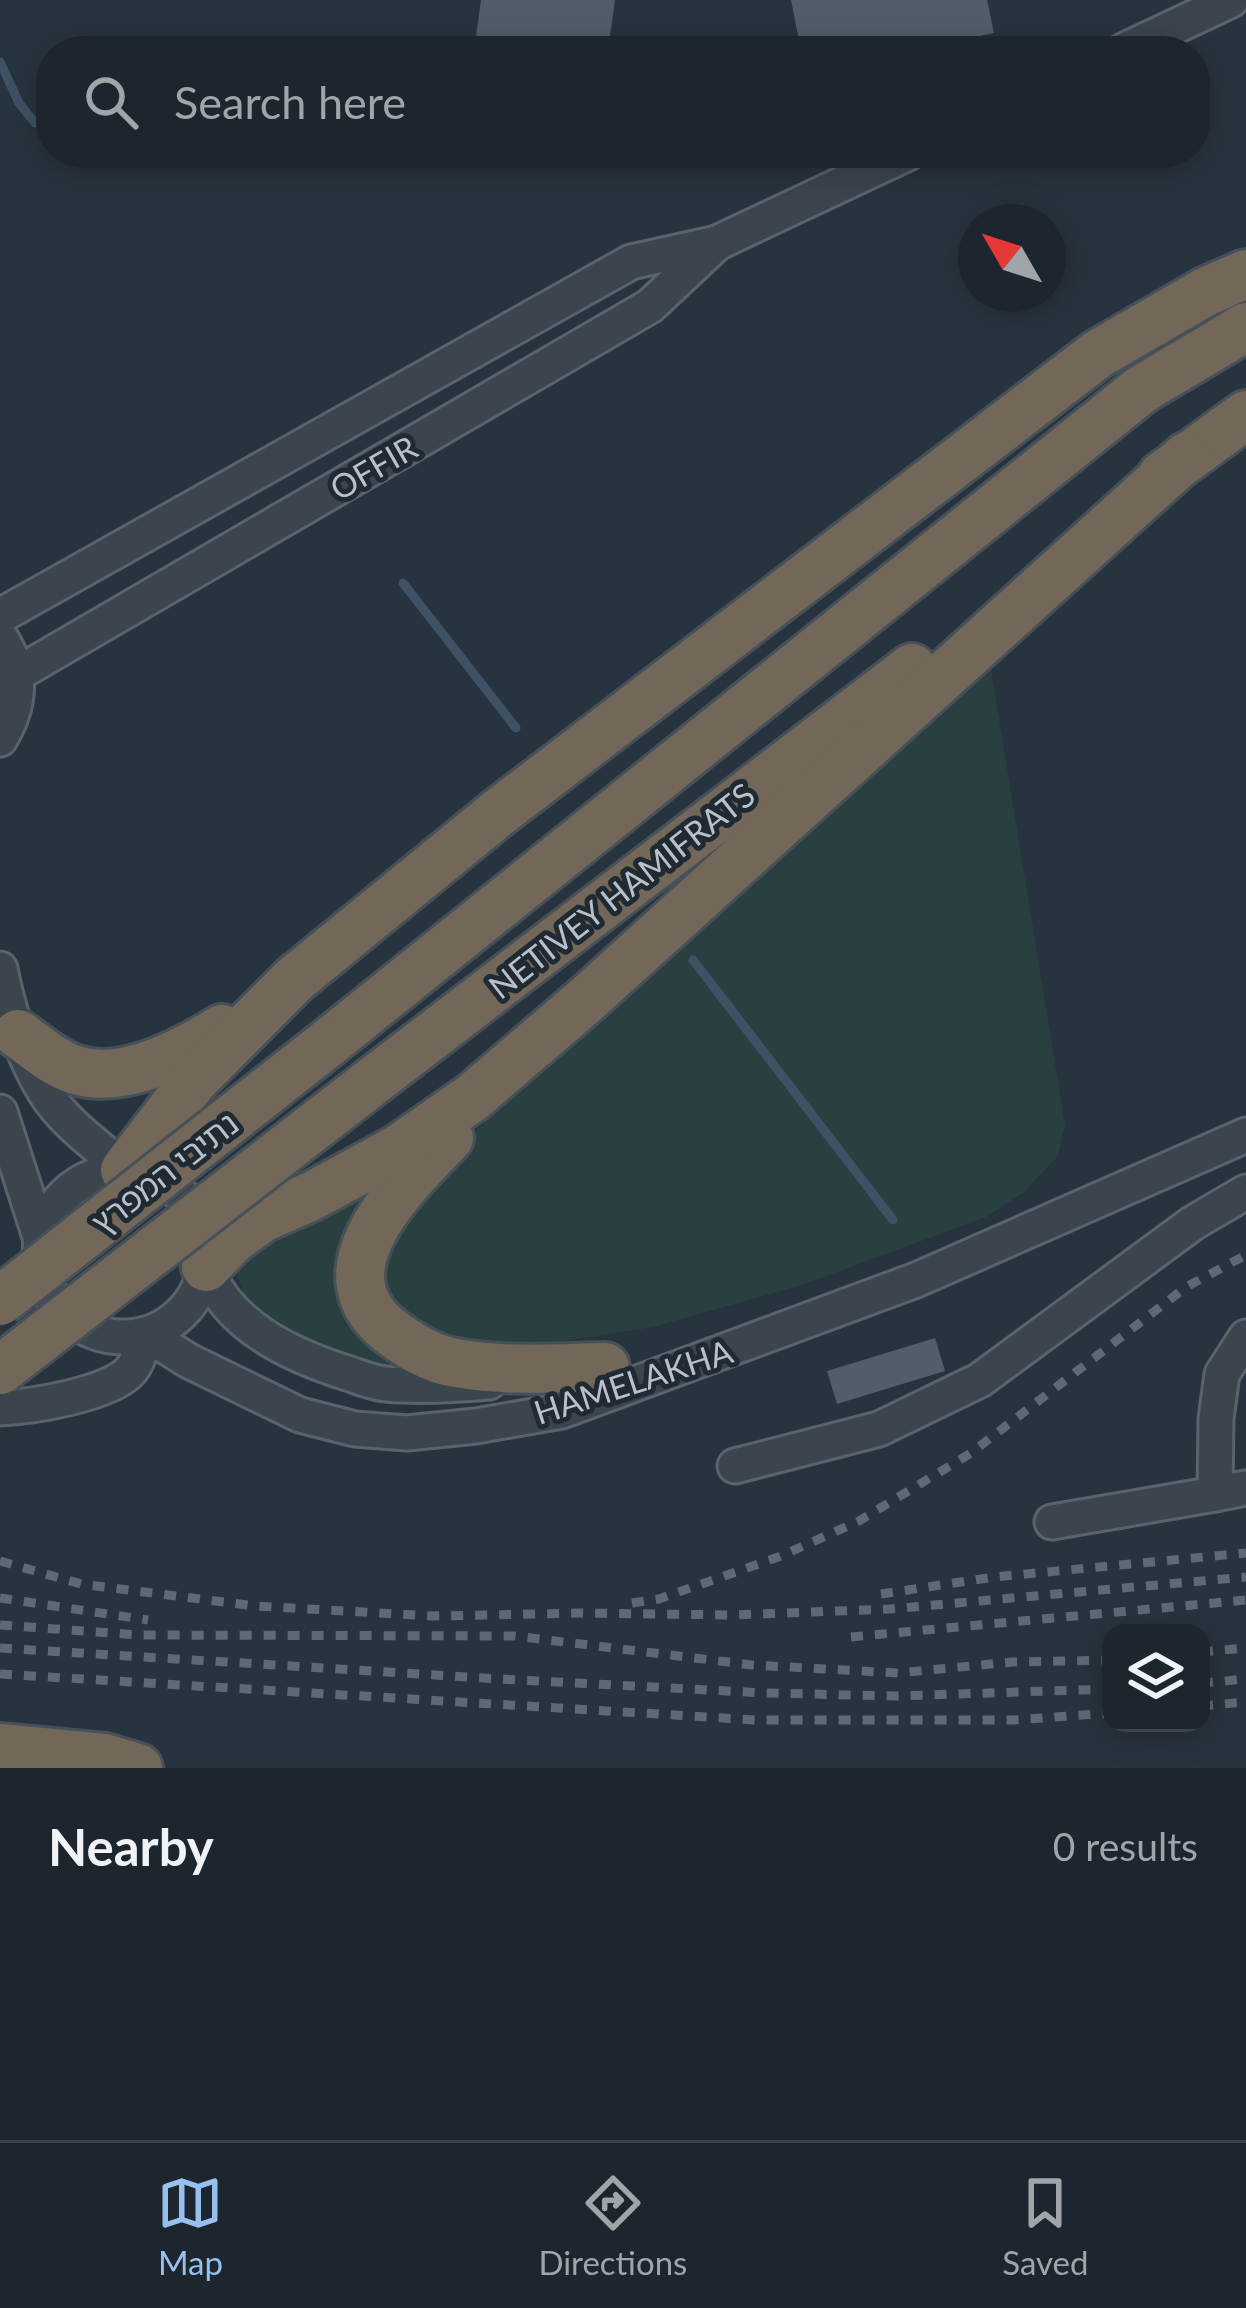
<!DOCTYPE html>
<meta charset="utf-8">
<style>
body{margin:0;font-family:Lato,"Noto Sans Hebrew",sans-serif;background:#252e36;color:#f1f3f6}
.controls{position:absolute;right:36px;bottom:36px;display:grid;overflow:hidden;border-radius:24px;box-shadow:0 6px 30px #0003}
.controls button{width:108px;height:108px;display:grid;place-items:center;padding:0;border:0;border-bottom:3px solid #3b434a;background:#1d262e;color:#f1f3f6;font:60px sans-serif}
.compass{position:absolute;left:958px;top:204px;width:108px;height:108px;border-radius:50%;background:#1d262e;box-shadow:0 6px 30px #0003;rotate:309deg}
.list{margin:0;padding:0;list-style:none}
h2{display:flex;justify-content:space-between;align-items:center;height:156px;margin:0;padding:0 48px;font-size:51px}
h2 small{font-size:39px;font-weight:400;color:#a0a5aa}
.icon{flex:none;width:66px;height:66px;fill:none;stroke:currentColor;stroke-width:2;stroke-linecap:round;stroke-linejoin:round}
.map{position:relative;flex:none;width:1246px;height:1768px;overflow:hidden}
.search{position:absolute;background:#1d262e;box-shadow:0 6px 30px #0003;left:36px;right:36px;top:36px;height:132px;display:flex;align-items:center;gap:30px;box-sizing:border-box;padding:0 42px;border-radius:48px;color:#a0a5aa;font-size:45px}
.sheet{height:372px;background:#1d262e}
nav{display:flex;justify-content:space-around;align-items:center;box-sizing:border-box;height:168px;border-top:3px solid #3b434a;background:#1d262e;font-size:33px;color:#a0a5aa}
nav a{display:grid;justify-items:center;gap:6px}
nav .on{color:#96c1ef}
.map>svg:first-child{display:block}
.green{fill:#2a4040}
.lines{fill:none;stroke-linecap:round;stroke-linejoin:round}
.stream{stroke:#3f5265;stroke-width:9}
.building{fill:#515e69}
.minor-casing{stroke:#59636c;stroke-width:39}
.highway-casing{stroke:#465059;stroke-width:54}
.minor{stroke:#3b454e;stroke-width:33}
.highway{stroke:#736759;stroke-width:48}
.rail{stroke:#5e6975;stroke-width:9;stroke-dasharray:12 12;stroke-linecap:butt}
.highway-bridge-casing{stroke:#465059;stroke-width:54;stroke-linecap:butt}
.highway-bridge{stroke:#736759;stroke-width:48}
.labels{text-anchor:middle;dominant-baseline:central;stroke-width:10;stroke-linejoin:round;paint-order:stroke}
.street-label{font-size:33px;fill:#b8c0c9;stroke:#202a33}
</style>
<div class="map">
<svg width="1246" height="1768" viewBox="0 0 1246 1768">
<rect width="100%" height="100%" fill="#27333e"/>
<g class="green">
<polygon points="990,664 1065,1125 1058,1156 1024,1192 986,1217 802,1285 653,1327 552,1343 478,1343 428,1334 388,1311 374,1277 415,1188 590,1022"/>
<polygon points="428,1142 349,1274 442,1381 360,1364 292,1336 245,1298 232,1260"/>
</g>
<g class="lines">
<g class="stream">
<polyline points="0,62 19,103 35,123"/>
<polyline points="403,583 516,728"/>
<polyline points="693,960 893,1220"/>
</g>
</g>
<g class="building">
<polygon points="481,0 615,0 608,51 474,51"/>
<polygon points="791,0 987,0 994,33 906,51 801,51"/>
<polygon points="935,1338 945,1371 837,1404 827,1371"/>
</g>
<g class="lines">
<defs>
<g id="minor">
<polyline points="1123,51 1231,0"/>
<polyline points="0,616 631,262 717,243 908,153"/>
<path d="M0 637C23 672 21 704 0 739"/>
<polyline points="17,674 650,306 714,246"/>
<path d="M0 969C8 1010 23 1057 45 1092 64 1123 98 1146 125 1170"/>
<polyline points="0,1112 41,1240"/>
<circle cx="123" cy="1254" r="83"/>
<path d="M206 1267C227 1327 293 1356 350 1374 362 1378 374 1383 386 1384 420 1387 455 1385 489 1382"/>
<path d="M0 1408C30 1407 112 1394 131 1370 138 1362 142 1345 146 1334L189 1361 300 1415 355 1429 407 1433 476 1426 562 1411 916 1280 1246 1135"/>
<polyline points="735,1466 879,1429 980,1380 1193,1223 1246,1192"/>
<polyline points="1215,1494 1246,1488"/>
<polyline points="1052,1522 1215,1494 1216,1419 1222,1374 1246,1337"/>
</g>
<g id="highway">
<polyline points="1162,476 1246,415"/>
<path d="M18 1034C35 1046 55 1064 76 1070 122 1085 183 1053 222 1029"/>
<polyline points="328,1043 1142,389 1246,327"/>
<polyline points="373,1081 912,668"/>
<path d="M449 1138C404 1185 313 1270 390 1331 410 1346 431 1359 456 1363 504 1372 556 1368 605 1367"/>
<polyline points="125,1170 194,1080 295,979 498,813 1098,354 1205,292 1246,274"/>
<polyline points="206,1267 233,1239 262,1218 312,1196 400,1148 473,1097 586,1000 1186,457"/>
<polyline points="0,1748 104,1758 138,1768"/>
</g>
</defs>
<use href="#minor" class="minor-casing"/>
<use href="#highway" class="highway-casing"/>
<use href="#minor" class="minor"/>
<use href="#highway" class="highway"/>
<g class="rail">
<polyline points="0,1561 81,1584 256,1606 433,1616 579,1613 733,1615 890,1609 1246,1577"/>
<polyline points="881,1594 994,1577 1246,1553"/>
<polyline points="0,1598 148,1620"/>
<polyline points="632,1603 659,1599 781,1556 859,1521 971,1453 1186,1287 1246,1255"/>
<polyline points="0,1625 139,1635 515,1636 752,1665 898,1673 1012,1662 1111,1660"/>
<polyline points="851,1637 1246,1600"/>
<polyline points="0,1648 500,1679 766,1693 896,1696 1111,1689"/>
<polyline points="1201,1652 1246,1648"/>
<polyline points="0,1674 756,1720 1013,1720 1111,1713"/>
<polyline points="1201,1683 1246,1679"/>
<polyline points="1201,1706 1246,1702"/>
</g>
<defs>
<g id="highway-bridge">
<polyline points="0,1301 328,1043"/>
<polyline points="0,1370 373,1081"/>
</g>
</defs>
<use href="#highway-bridge" class="highway-bridge-casing"/>
<use href="#highway-bridge" class="highway-bridge"/>
</g>
<g class="labels">
<g class="street-label">
<text transform="translate(373 467) rotate(-30)">OFFIR</text>
<text transform="translate(621 890) rotate(-38)">NETIVEY HAMIFRATS</text>
<text transform="translate(164 1172) rotate(-38)">נתיבי המפרץ</text>
<text transform="translate(633 1381) rotate(-18)">HAMELAKHA</text>
</g>
</g>
</svg>
<div class="controls">
<button><svg class="icon" aria-label="layers" viewBox="0 0 24 24"><path d="M12 4l9 5-9 5-9-5zM3 14l9 5 9-5"/></svg></button>
</div>
<svg class="compass" viewBox="-18 -18 36 36"><path d="M0-13l5 13h-10z" fill="#e53935"/><path d="M0 13l5-13h-10z" fill="#a0a5aa"/></svg>
<div class="search"><svg class="icon" aria-label="search" viewBox="0 0 24 24"><circle cx="10" cy="10" r="6"/><path d="M15 15l6 6"/></svg>Search here</div>
</div>
<section class="sheet">
<h2>Nearby<small>0 results</small></h2>
<ul class="list">
</ul>
</section>
<nav>
<a class="on"><svg class="icon" aria-label="map" viewBox="0 0 24 24"><path d="M3 6l6-2 6 2 6-2v14l-6 2-6-2-6 2zM9 4v14M15 6v14"/></svg>Map</a>
<a><svg class="icon" aria-label="directions" viewBox="0 0 24 24"><path d="M12 3l9 9-9 9-9-9zM9 14v-3h6M13 9l2 2-2 2"/></svg>Directions</a>
<a><svg class="icon" aria-label="saved" viewBox="0 0 24 24"><path d="M7 4h10v16l-5-4-5 4z"/></svg>Saved</a>
</nav>
